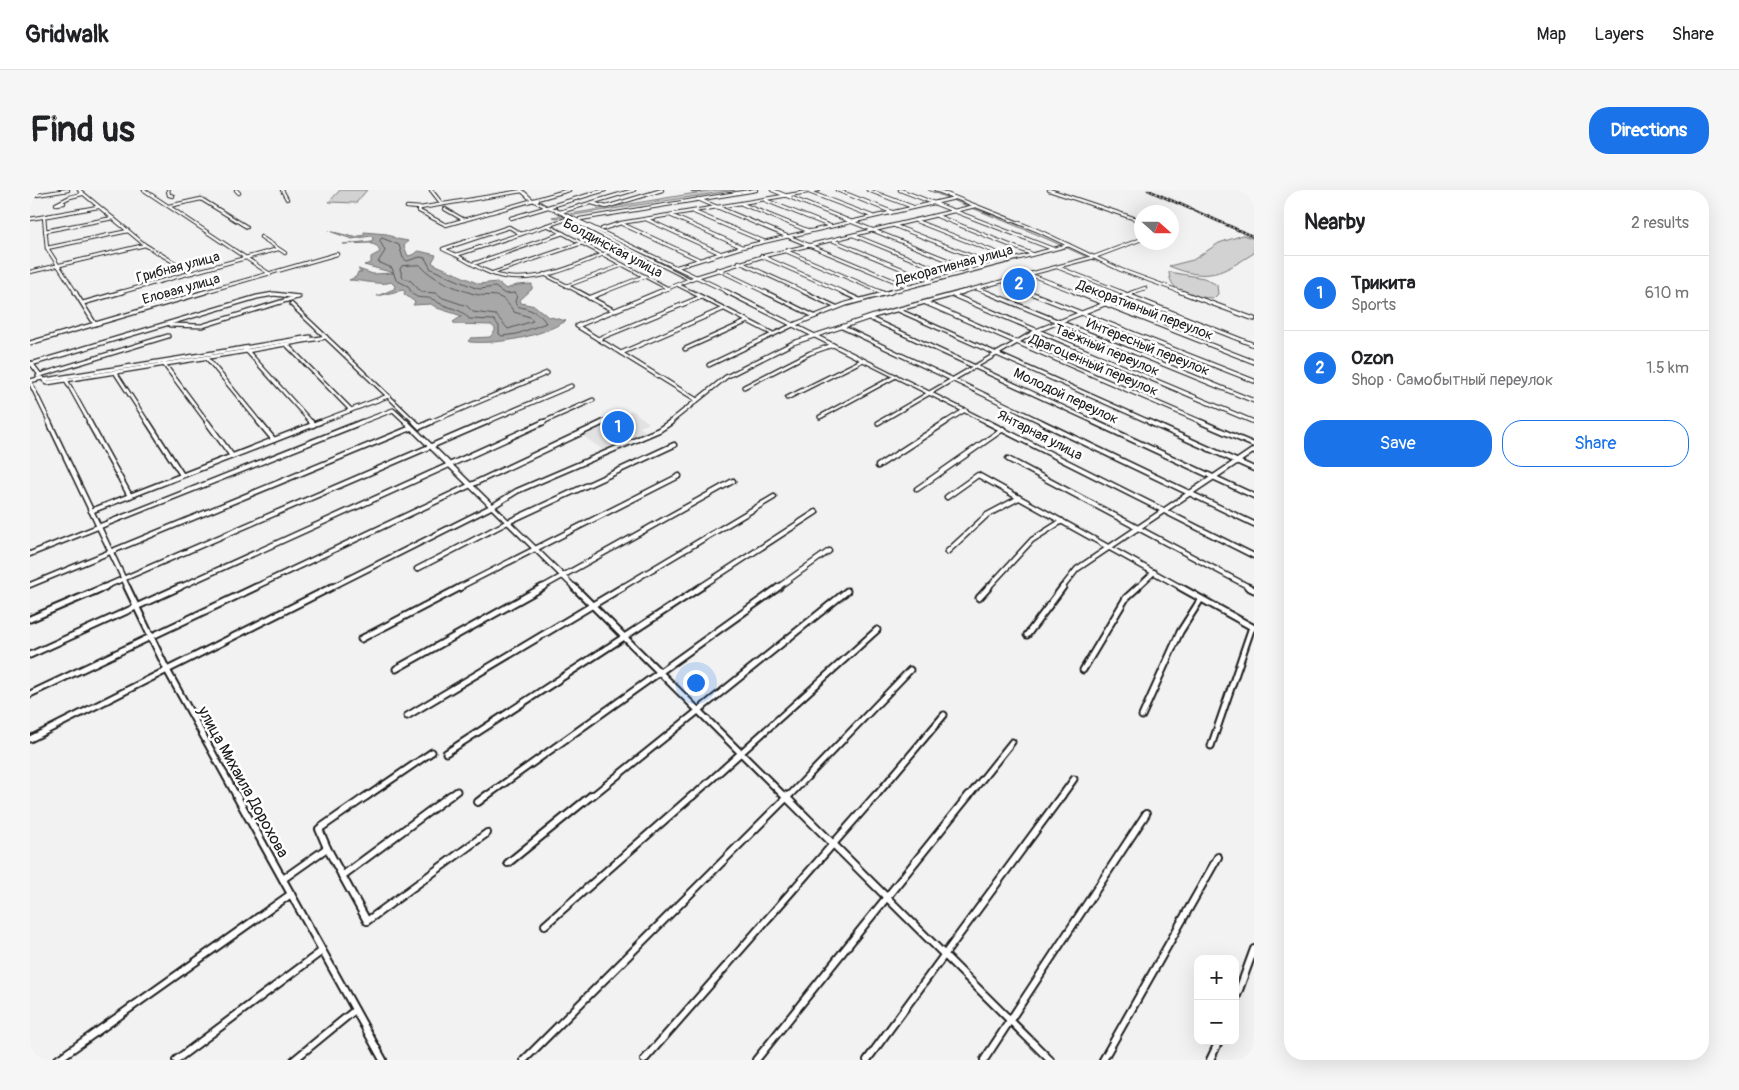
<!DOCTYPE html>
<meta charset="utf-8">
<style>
body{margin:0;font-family:Pangolin,sans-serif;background:#f6f6f6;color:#202124}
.controls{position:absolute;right:15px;bottom:15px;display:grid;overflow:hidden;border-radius:10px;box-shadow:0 5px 20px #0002}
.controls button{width:45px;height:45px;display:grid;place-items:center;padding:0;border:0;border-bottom:1px solid #e0e0e0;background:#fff;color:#202124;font:25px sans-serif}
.compass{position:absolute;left:1104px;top:15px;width:45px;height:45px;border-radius:50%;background:#fff;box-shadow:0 5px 20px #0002;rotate:111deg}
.you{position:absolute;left:665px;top:492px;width:18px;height:18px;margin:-12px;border:4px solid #fff;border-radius:50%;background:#1a73e8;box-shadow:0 0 0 8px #1a73e833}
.badge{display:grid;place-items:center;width:32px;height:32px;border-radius:50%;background:#1a73e8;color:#fff;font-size:16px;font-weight:700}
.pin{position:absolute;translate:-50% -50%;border:2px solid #fff;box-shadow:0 1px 5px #0006}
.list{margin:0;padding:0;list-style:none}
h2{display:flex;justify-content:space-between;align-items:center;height:65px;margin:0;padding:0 20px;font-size:21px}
h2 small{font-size:16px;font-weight:400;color:#757577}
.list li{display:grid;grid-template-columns:32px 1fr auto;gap:15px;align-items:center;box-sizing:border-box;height:75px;padding:0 20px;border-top:1px solid #e0e0e0}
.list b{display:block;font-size:19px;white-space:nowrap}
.list p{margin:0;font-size:16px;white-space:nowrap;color:#757577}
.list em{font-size:16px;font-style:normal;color:#757577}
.actions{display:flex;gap:10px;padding:15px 20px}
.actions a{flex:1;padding:11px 0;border:1px solid #1a73e8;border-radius:20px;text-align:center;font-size:18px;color:#1a73e8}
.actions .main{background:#1a73e8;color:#fff}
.map{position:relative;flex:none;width:1224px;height:870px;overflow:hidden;border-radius:20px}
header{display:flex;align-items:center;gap:30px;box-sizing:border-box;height:70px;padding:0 25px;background:#fff;border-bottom:1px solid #e0e0e0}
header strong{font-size:24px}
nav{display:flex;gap:28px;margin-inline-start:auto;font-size:18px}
.intro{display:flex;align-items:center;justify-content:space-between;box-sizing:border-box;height:120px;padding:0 30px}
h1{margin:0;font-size:35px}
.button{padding:12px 22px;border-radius:20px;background:#1a73e8;color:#fff;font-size:18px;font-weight:700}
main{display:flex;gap:30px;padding:0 30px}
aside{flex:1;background:#fff;border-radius:20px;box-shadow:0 5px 20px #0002}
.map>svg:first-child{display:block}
.built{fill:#e2e2e2}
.green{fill:#d2d2d2;stroke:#777}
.water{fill:#a8a8a8;stroke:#707070}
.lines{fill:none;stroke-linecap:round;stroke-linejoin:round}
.shore{stroke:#545454;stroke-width:1}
.minor-far4-casing{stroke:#1c1c1c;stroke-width:4.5}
.minor-far3-casing{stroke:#1c1c1c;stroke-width:5.5}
.minor-far2-casing{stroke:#1c1c1c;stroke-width:7}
.minor-far1-casing{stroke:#1c1c1c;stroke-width:9}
.minor-casing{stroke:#1c1c1c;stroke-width:10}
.minor-far4{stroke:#fff;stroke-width:2.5}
.minor-far3{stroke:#fff;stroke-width:3}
.minor-far2{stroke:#fff;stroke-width:4}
.minor-far1{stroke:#fff;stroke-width:5}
.minor{stroke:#fff;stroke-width:6}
.rail-casing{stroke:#1c1c1c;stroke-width:2.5}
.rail{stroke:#fff;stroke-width:1;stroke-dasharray:2;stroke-linecap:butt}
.labels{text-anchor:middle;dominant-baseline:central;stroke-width:5;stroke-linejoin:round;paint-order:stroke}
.far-street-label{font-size:14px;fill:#1c1c1c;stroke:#fff}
.street-label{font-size:16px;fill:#1c1c1c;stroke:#fff}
</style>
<header>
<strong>Gridwalk</strong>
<nav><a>Map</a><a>Layers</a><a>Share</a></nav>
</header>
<div class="intro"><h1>Find us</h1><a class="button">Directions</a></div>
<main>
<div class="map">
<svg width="1224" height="870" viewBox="0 0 1224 870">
<rect width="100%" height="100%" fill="#f2f2f2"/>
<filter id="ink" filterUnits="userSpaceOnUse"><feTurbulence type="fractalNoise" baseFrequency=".02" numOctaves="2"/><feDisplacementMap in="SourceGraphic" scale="10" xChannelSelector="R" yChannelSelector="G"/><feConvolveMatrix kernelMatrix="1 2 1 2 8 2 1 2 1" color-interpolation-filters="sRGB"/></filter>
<g filter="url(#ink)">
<polygon class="built" points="602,220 619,233 610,237 616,242 574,261 552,245"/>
<g class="green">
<polygon points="310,0 337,0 326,13 299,12"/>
<polygon points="684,0 705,0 525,28 522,27"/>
<polygon points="898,0 1010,43 1069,71 1066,71 1006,44"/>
<path d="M1213 45 1224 49V63C1191 84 1178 92 1139 76L1163 70 1189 53Z"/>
<path d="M1139 82 1174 88 1187 95 1188 104 1184 108C1165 107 1140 105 1139 82Z"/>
</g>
<path class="water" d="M299 41 324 47 334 45V42L357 44 367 49 378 51 374 56 378 66 382 65 389 61 406 65 402 72 404 74 449 94 467 92 476 99 487 95 502 94V99L490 110 491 113 505 116 517 126 536 131C508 147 472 154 440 152L438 151 441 148 460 147 465 141V138L461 135 425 134 423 132 432 126 407 118 401 114 383 115 385 112 374 104 375 102 373 100 347 106 364 99 365 96 361 92C354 96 330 90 319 90L326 87 328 82H332L328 79 343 84 364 83 334 75 341 73V67L350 62 347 56 340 53 313 54 342 51 343 48 341 46 322 49Z"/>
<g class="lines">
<g class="shore">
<path d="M352 48 369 55 373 68 377 71 390 67 395 68 401 79 443 97 450 99 465 97 475 104 485 103 487 105 485 112 487 116C498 119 510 122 516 133L487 144 472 146 469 144V136L464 130 439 129C432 119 422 119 411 114 408 113 407 111 404 110 392 104 386 114 378 96L366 90 362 78 348 72 355 61 350 51Z"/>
<path d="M390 75C402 89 423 97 441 103 462 110 468 97 484 122L500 127 503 131 478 139 466 125 443 122 437 116 413 108 406 103 391 102 381 91 373 88 370 79 372 76Z"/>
</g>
<defs>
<g id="minor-far4">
<polyline points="49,0 115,55 162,83"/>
<polyline points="114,0 240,84"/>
<polyline points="138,0 139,5 143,6"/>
<polyline points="206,0 209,3"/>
<polyline points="252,0 257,9"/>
<polyline points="401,0 412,14"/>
<polyline points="491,0 502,10"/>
<polyline points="663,0 670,0"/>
<polyline points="742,0 940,79"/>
<polyline points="807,0 862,22"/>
<polyline points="838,0 883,17"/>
<polyline points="870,0 1023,59"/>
<polyline points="906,0 1009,41 1091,80 1154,103"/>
<polyline points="1019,0 1112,31"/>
<polyline points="779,2 842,26"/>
<polyline points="0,6 38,0"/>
<polyline points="668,9 879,97"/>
<polyline points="503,10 516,17"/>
<polyline points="735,10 800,36"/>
<polyline points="34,13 26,14 40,7 52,4"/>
<polyline points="562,13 576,17 632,0"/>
<polyline points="712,14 779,41"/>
<polyline points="139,16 171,9 217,37"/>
<polyline points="377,17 390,18 492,1"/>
<polyline points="519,17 700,103"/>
<polyline points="390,18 389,21 416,35 539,0"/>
<polyline points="415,19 434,30"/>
<polyline points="530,22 604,0"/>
<polyline points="664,22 733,51"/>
<polyline points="640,25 712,57"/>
<polyline points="907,26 1002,64"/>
<polyline points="14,27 17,58 46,103"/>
<polyline points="481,28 575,0"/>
<path d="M540 28 426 65C441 73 457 84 475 87 515 93 557 70 593 56"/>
<polyline points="0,29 68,17"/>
<polyline points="540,29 661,90"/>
<polyline points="550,29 726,0"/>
<polyline points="616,29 690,63"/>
<polyline points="886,31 983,69"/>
<polyline points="592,34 668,69"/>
<polyline points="517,35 639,99"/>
<polyline points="865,36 962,74"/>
<polyline points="572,39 591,33 789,0"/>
<polyline points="15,41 83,28"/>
<polyline points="823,45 921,85"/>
<polyline points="231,47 255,63"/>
<polyline points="802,50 901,91"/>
<polyline points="17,58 98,41"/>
<polyline points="756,61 853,103"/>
<polyline points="426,65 413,59 479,37 491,44"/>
<polyline points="731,66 815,103"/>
<polyline points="709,72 777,103"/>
<polyline points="443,74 533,43"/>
<polyline points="647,77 712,57 925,8"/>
<polyline points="1027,77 1094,103"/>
<polyline points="687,79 737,103"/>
<polyline points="0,82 115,55"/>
<polyline points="463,83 552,53"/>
<polyline points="514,84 551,103"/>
<polyline points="1001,85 1048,103"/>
<polyline points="666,87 734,66 945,16"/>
<polyline points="975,93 1001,103"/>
<polyline points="648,95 664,103"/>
<polyline points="536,96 593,75"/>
<polyline points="948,99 959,103"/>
<polyline points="88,103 248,59"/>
<polyline points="171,103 307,64"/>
<polyline points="571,103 615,86"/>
<polyline points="626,103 666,87"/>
<polyline points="856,103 1039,55"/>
<polyline points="928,103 1064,67 1112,49"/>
<polyline points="1101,103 1115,98"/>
</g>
<g id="minor-far3">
<polyline points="45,102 65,134"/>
<polyline points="549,102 585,121"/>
<polyline points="629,102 547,136 667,210"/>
<polyline points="662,102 743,144"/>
<polyline points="697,102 959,233"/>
<polyline points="735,102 784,126"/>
<polyline points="774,102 806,117"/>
<polyline points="812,102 830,110"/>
<polyline points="850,102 854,104"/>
<polyline points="956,102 1224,211"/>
<polyline points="998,102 1224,191"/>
<polyline points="1045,102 1224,172"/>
<polyline points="1090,102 1224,155"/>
<polyline points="1151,102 1224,129"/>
<polyline points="925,106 1224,232"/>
<polyline points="559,108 574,102"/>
<polyline points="53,113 92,102"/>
<polyline points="896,113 1174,233"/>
<polyline points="261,114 358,206"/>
<polyline points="868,120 1122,233"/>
<polyline points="839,128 1067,233"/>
<polyline points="140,135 172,136 267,107"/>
<polyline points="812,137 1014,233"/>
<polyline points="568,149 671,107"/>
<polyline points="0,153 175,102"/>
<polyline points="256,154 321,220"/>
<polyline points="214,158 280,147"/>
<polyline points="655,159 718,131"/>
<polyline points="217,161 282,233"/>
<polyline points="217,161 296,147"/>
<polyline points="591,163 693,119"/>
<polyline points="177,168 230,233"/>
<polyline points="1,173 10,185 8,186"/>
<polyline points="1,174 227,107 244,104 269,107"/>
<polyline points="134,174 178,233"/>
<polyline points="679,175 763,135 816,114 861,102"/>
<polyline points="85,182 118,233"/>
<polyline points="10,185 138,146"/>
<polyline points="35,188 60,233"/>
<polyline points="0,191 12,188 17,193 217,161 214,158 15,190"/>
<polyline points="0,192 20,233"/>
<polyline points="714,197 780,163 803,155"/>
<polyline points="757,208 833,170"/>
<polyline points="790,227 866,186"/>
<polyline points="287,233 358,206 386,233"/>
<polyline points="329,233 363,220 377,233"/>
<polyline points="398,233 517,183"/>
<polyline points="454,233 541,196"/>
<polyline points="511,233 563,210"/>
<polyline points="571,233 591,224"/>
<polyline points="639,233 696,187 763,153 847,125 933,102"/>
<polyline points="848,233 1006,141 1105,102"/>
<polyline points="914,233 935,220"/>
</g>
<g id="minor-far2">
<polyline points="19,232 98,398"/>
<polyline points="59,232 100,306"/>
<polyline points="118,232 152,285"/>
<polyline points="177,232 202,266"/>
<polyline points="229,232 244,250"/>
<polyline points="281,232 283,235"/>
<polyline points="376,232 545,398"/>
<polyline points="385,232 390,237 401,232"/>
<polyline points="957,232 1224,366"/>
<polyline points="1011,232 1224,334"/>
<polyline points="1064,232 1224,306"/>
<polyline points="1119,232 1224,279"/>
<polyline points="1171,232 1224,255"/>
<polyline points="978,269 1221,398"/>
<polyline points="848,276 916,232"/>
<polyline points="887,299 973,239"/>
<polyline points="917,307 948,285 1152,398"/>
<polyline points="61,321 290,232"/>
<polyline points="917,362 957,325 989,308"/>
<polyline points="0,364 332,232"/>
<polyline points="387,379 478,332 644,255"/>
<polyline points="0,395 381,238"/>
<polyline points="72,398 457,232"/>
<polyline points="148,398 514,232"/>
<polyline points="223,398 574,232"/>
<polyline points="300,398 463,316 487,301 629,240 641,232"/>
<polyline points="428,398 649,286"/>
<polyline points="511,398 703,291"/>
<polyline points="591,398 744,307"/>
<polyline points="669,398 786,322"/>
<polyline points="747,398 799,361"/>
<polyline points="958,398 1002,350 1032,331"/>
<polyline points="1032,398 1047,379 1224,260"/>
<polyline points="1107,398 1124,382"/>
</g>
<g id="minor-far1">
<polyline points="97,397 137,480 207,607"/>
<polyline points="544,397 755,607"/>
<polyline points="1150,397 1224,438"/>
<polyline points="1218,397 1224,400"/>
<polyline points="949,408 959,397"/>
<polyline points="0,429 75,397"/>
<polyline points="997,445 1033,397"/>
<polyline points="331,449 431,397"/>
<polyline points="0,465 150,397"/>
<polyline points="366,479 513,397"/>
<polyline points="1053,480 1096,408 1108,397"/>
<polyline points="0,504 226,397"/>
<polyline points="377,526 593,397"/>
<polyline points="1112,526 1150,442 1171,409"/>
<polyline points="0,549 302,397"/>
<polyline points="1181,556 1222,437"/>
<polyline points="416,563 671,397"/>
<polyline points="336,607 402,562"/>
<polyline points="419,607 427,601"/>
<polyline points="455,607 749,397"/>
<polyline points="561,607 817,401"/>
<polyline points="662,607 847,440"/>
<polyline points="758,607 880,480"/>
<polyline points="845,607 914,525"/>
<polyline points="938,607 982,552"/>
<polyline points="1031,607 1044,589"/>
</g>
<g id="minor">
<polyline points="206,605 353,870"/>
<polyline points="338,605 289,639 297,658 337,731 457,643"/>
<polyline points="754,605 1020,870"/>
<polyline points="448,612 457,605"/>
<polyline points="478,673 562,605"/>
<polyline points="312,686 421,605"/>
<polyline points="253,689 297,658"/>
<polyline points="515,735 663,605"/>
<polyline points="1205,811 1224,759"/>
<polyline points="27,870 261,704"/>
<polyline points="146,870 292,761"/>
<polyline points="264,870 325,820"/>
<polyline points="494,870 759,605"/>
<polyline points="614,870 846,605"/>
<polyline points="726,870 939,605"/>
<polyline points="837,870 1032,605"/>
<polyline points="954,870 1116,624"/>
<polyline points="1073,870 1188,667"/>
<polyline points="1180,870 1189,851"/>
</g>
</defs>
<use href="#minor-far4" class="minor-far4-casing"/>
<use href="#minor-far3" class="minor-far3-casing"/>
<use href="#minor-far2" class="minor-far2-casing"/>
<use href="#minor-far1" class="minor-far1-casing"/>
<use href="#minor" class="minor-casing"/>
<use href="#minor-far4" class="minor-far4"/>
<use href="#minor-far3" class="minor-far3"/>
<use href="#minor-far2" class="minor-far2"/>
<use href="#minor-far1" class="minor-far1"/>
<use href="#minor" class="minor"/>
<defs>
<polyline id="rail" points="1118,0 1224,47"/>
</defs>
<use href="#rail" class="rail-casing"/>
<use href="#rail" class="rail"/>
</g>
</g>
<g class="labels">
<g class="far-street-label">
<text transform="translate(583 58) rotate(28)">Болдинская улица</text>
<text transform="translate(924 75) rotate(-15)">Декоративная улица</text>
<text transform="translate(148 77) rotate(-15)">Грибная улица</text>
<text transform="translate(151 99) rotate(-16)">Еловая улица</text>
<text transform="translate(1115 120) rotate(21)">Декоративный переулок</text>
<text transform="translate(1118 157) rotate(22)">Интересный переулок</text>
<text transform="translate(1077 160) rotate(23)">Таёжный переулок</text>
<text transform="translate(1064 175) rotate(23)">Драгоценный переулок</text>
<text transform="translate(1036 206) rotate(25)">Молодой переулок</text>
<text transform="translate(1010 245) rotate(27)">Янтарная улица</text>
</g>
<g class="street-label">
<text transform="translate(213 592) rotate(61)">улица Михаила Дорохова</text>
</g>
</g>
</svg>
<div class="controls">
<button>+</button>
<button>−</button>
</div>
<svg class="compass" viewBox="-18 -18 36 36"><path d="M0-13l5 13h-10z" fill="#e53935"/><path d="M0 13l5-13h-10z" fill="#757577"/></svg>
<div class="you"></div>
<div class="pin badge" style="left:588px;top:237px">1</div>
<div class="pin badge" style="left:989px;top:94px">2</div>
</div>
<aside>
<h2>Nearby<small>2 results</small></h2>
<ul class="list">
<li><span class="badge">1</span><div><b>Трикита</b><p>Sports</p></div><em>610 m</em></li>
<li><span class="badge">2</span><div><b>Ozon</b><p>Shop · Самобытный переулок</p></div><em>1.5 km</em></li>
</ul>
<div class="actions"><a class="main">Save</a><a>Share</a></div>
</aside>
</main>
